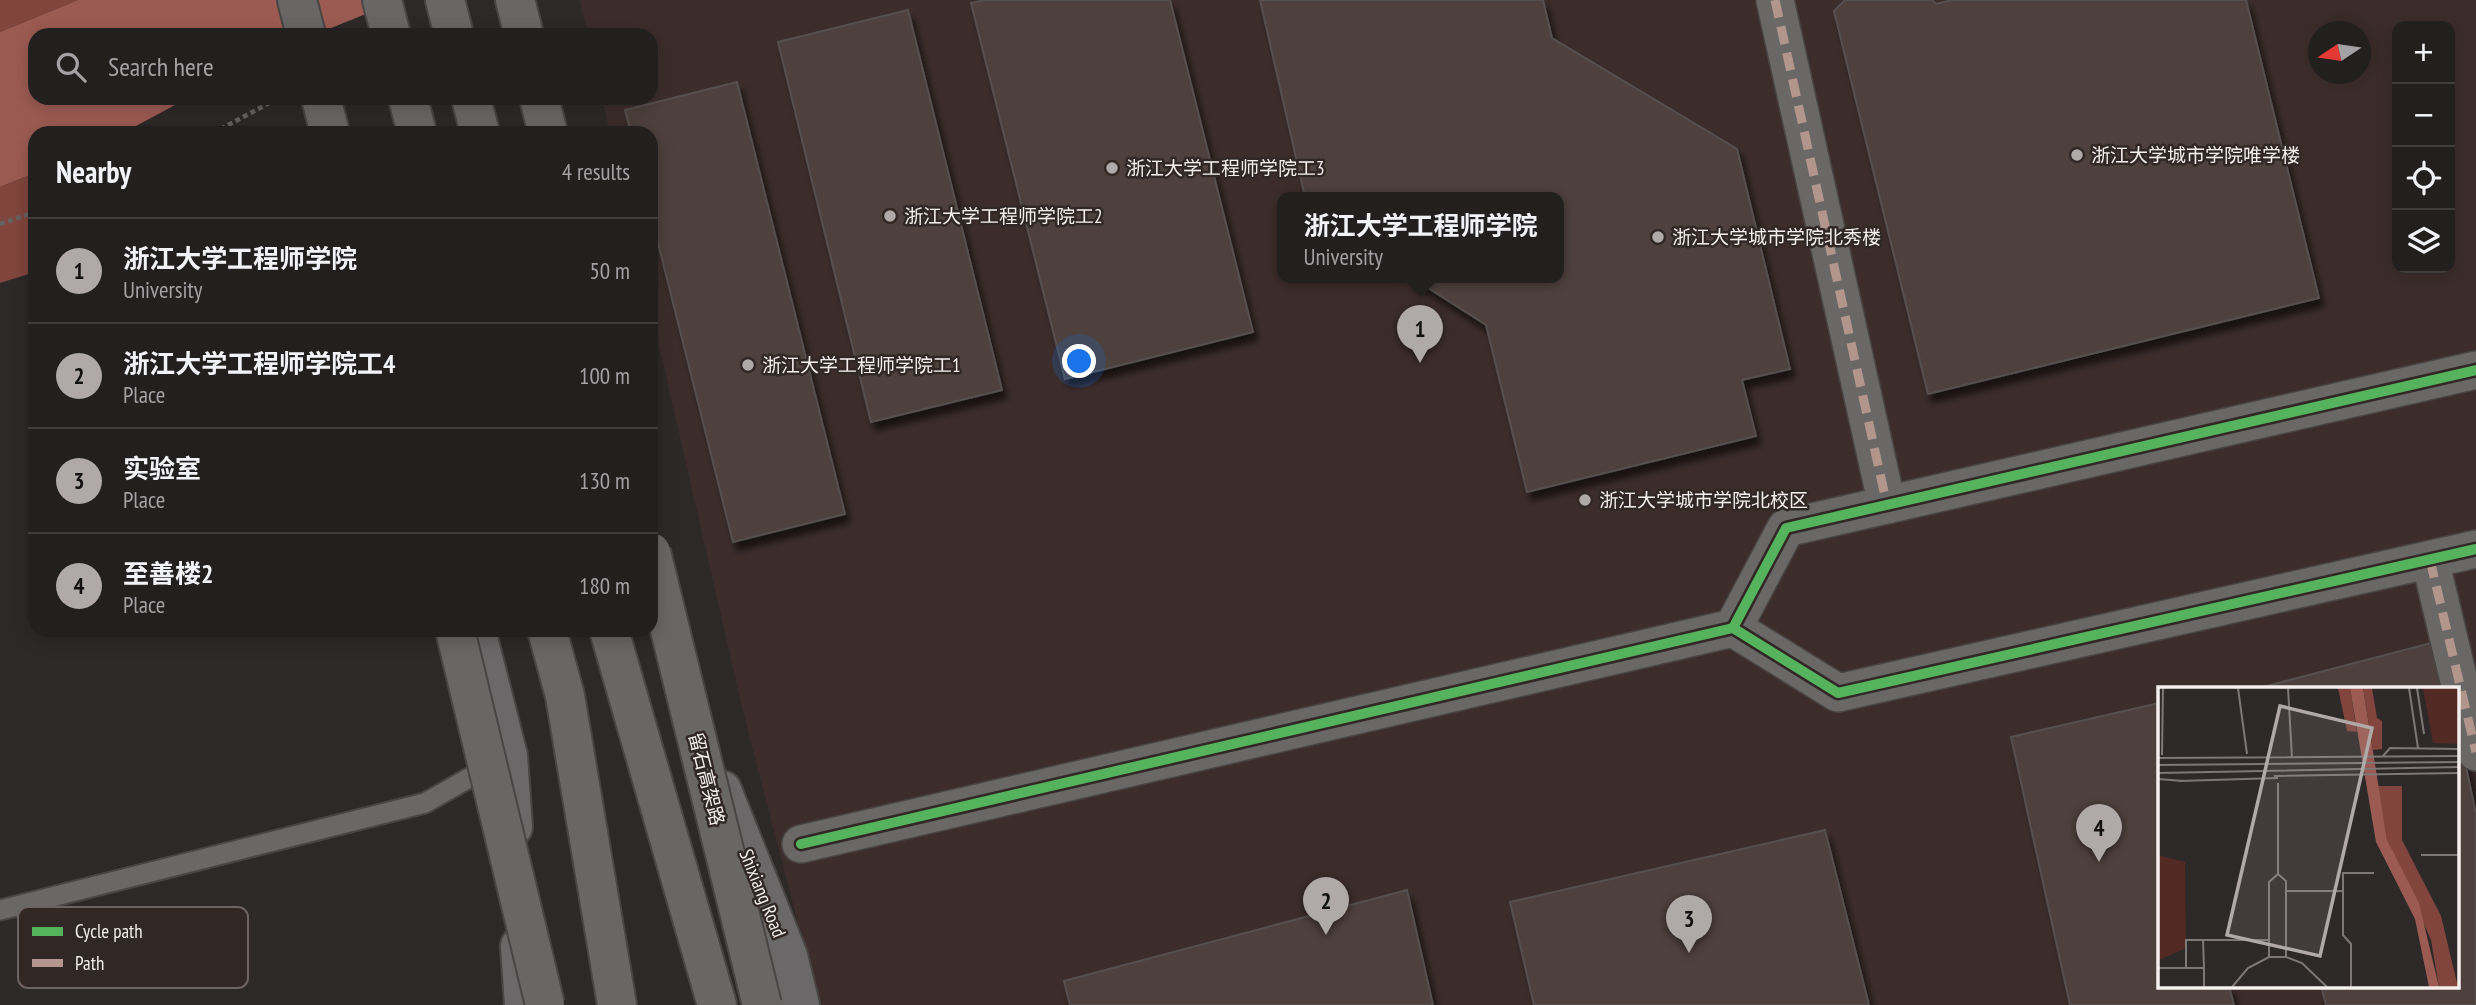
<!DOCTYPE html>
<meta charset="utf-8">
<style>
body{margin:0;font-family:"PT Sans Narrow","Noto Sans SC",sans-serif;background:#2a2728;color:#f1f3f6}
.controls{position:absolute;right:21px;top:21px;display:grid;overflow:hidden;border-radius:14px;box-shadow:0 4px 18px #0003}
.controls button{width:63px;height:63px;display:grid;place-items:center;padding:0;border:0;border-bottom:2px solid #3f3d3d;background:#221f1f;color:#f1f3f6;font:35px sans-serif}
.compass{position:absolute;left:2308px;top:21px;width:63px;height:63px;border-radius:50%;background:#221f1f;box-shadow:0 4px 18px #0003;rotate:257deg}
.you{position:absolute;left:1080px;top:362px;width:24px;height:24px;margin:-18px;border:5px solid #fff;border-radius:50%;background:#1a73e8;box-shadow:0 0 0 10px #1a73e833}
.badge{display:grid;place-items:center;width:46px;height:46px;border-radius:50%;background:#afa9a8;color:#111;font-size:23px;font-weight:700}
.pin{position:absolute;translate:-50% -58px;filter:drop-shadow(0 2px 4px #0008)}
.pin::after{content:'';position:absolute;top:37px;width:24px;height:21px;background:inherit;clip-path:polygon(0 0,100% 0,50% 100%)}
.popup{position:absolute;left:1277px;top:192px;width:287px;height:91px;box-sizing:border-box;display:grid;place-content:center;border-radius:14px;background:#221f1f;filter:drop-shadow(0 2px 5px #0005);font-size:23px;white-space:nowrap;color:#a2a2a4}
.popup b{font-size:26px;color:#f1f3f6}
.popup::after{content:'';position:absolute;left:50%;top:100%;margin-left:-14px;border:14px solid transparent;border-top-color:#221f1f}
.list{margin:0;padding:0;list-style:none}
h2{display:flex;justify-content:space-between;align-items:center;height:91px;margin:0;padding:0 28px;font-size:30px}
h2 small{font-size:23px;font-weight:400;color:#a2a2a4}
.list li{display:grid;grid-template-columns:46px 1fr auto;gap:21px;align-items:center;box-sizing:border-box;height:105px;padding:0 28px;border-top:2px solid #3f3d3d}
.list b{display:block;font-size:26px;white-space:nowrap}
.list p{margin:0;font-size:23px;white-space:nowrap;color:#a2a2a4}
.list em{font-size:23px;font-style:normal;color:#a2a2a4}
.icon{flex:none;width:38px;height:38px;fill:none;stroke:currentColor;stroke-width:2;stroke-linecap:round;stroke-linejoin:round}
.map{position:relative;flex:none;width:2476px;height:1005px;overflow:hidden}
.search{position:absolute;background:#221f1f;box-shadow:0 4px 18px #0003;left:28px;top:28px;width:630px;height:77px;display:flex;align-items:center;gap:18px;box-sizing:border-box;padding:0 24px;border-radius:21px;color:#a2a2a4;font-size:26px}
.panel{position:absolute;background:#221f1f;box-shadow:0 4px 18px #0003;left:28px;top:126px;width:630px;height:511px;border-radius:21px}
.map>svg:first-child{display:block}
.built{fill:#3c2d2b;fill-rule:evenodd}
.forest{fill:#81453d}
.water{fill:#9c5b52}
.building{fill:#4e403e;stroke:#545050;stroke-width:2;filter:url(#shadow)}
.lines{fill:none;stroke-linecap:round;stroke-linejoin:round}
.service-casing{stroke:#494545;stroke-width:23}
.minor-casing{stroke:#494545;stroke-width:40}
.primary-casing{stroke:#494545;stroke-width:42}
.trunk-casing{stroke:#494545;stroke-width:42}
.path{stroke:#656261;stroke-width:4.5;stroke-dasharray:5 3.5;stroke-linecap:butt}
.service{stroke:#6a6767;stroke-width:19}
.minor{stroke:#6a6767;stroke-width:37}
.primary{stroke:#6a6868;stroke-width:38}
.trunk{stroke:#696666;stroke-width:38}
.trunk-bridge-casing{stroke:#494545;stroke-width:42;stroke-linecap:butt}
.trunk-bridge{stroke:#696666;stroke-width:38}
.quiet{stroke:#b2968c;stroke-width:9;stroke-dasharray:18 9;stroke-linecap:butt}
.cycleway-casing{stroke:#312826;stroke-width:15}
.cycleway{stroke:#56b35d;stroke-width:10}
.poi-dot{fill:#afa9a8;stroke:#312826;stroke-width:2.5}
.labels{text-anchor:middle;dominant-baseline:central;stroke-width:5;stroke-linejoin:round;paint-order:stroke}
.poi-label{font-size:19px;fill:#f4eeed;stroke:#312826;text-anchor:start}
.street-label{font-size:19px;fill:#f4eeed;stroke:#312826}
.inset-road{fill:none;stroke:#7d7877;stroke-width:2}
.view{fill:#afa9a8;fill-opacity:0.15;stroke:#afa9a8;stroke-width:3.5}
.inset-edge{fill:none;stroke:#f4eeed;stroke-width:3.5}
.key{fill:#312826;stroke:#6c6362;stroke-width:2}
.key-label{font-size:19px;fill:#f4eeed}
</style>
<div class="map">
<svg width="2476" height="1005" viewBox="0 0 2476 1005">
<defs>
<filter id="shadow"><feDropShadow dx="4.5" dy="8" stdDeviation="3.5" flood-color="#0009"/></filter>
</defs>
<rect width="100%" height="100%" fill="#2e2929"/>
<path class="built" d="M580 0H2476V1005H819L742 707 651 311V133H610L602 98H651V35H588ZM2397 26H2450V268H2397ZM2318 32H2360V74H2318ZM1282 197H1558V277H1282ZM2159 688H2457V986H2159Z"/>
<g class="forest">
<polygon points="0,0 78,0 0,32"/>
<polygon points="35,173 35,272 0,283 0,187"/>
</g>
<polygon class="water" points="78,0 400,0 314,35 35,35 35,98 188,98 123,133 35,133 35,173 0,187 0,32"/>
<g class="building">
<polygon points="985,0 1170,0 1253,332 1065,379 971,3"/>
<polygon points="1260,0 1543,0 1552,38 1737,149 1790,369 1742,380 1756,436 1527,492 1486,325 1411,277 1558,277 1558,197 1305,197"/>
<polygon points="1845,0 1932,0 1936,4 1952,0 2246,0 2319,298 1928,394 1834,11"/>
<polygon points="908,10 1002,390 871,422 778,42"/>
<polygon points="737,82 845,514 733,542 651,215 651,133 631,133 625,110"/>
<polygon points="2439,641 2449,688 2259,688"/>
<polygon points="2159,703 2159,986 2229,986 2234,1005 2070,1005 2011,737"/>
<polygon points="2457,724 2476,814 2476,1005 2326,1005 2321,986 2457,986"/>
<polygon points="1825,830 1869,1005 1534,1005 1510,902"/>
<polygon points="1407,890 1433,1005 1070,1005 1064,981"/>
</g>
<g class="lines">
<defs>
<polyline id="service" points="0,910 425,803 492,765"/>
<g id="minor">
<polyline points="1775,0 1887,505"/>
<polyline points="2430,560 2476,752"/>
<polyline points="1733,628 1786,528 2476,370"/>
<polyline points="801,844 1733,628 1838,693 2476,549"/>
</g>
<g id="primary">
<polyline points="476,630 508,756 513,827"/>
<polyline points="722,790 788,956 800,1005"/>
<polyline points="520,946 524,1005"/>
</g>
<g id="trunk">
<polyline points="297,0 306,35"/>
<polyline points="382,0 391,35"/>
<polyline points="445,0 454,35"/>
<polyline points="515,0 524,35"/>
<polyline points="321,98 330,133"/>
<polyline points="408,98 417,133"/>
<polyline points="471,98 480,133"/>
<polyline points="539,98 548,133"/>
<polyline points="547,630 565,696 617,1005"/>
<polyline points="609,630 717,1005"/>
</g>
</defs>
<use href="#service" class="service-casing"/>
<use href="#minor" class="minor-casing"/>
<use href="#primary" class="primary-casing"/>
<use href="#trunk" class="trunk-casing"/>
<g class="path">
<polyline points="213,133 279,98"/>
<polyline points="0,224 35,212"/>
</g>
<use href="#service" class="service"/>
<use href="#minor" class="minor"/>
<use href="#primary" class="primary"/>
<use href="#trunk" class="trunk"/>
<defs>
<g id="trunk-bridge">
<polyline points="651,552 762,1005"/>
<polyline points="455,630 545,1005"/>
</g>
</defs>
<use href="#trunk-bridge" class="trunk-bridge-casing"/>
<use href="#trunk-bridge" class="trunk-bridge"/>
<g class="quiet">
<polyline points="1775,0 1887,505"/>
<polyline points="2430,560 2476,752"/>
</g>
<defs>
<g id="cycleway">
<polyline points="1733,628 1786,528 2476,370"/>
<polyline points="801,844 1733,628 1838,693 2476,549"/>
</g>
</defs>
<use href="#cycleway" class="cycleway-casing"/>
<use href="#cycleway" class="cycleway"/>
</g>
<g class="poi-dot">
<circle cx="2077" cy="155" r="7"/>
<circle cx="1112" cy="168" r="7"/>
<circle cx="890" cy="216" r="7"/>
<circle cx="1658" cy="237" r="7"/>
<circle cx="748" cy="365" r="7"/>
<circle cx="1585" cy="500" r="7"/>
</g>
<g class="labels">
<g class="poi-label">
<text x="2091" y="155">浙江大学城市学院唯学楼</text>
<text x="1126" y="168">浙江大学工程师学院工3</text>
<text x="904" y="216">浙江大学工程师学院工2</text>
<text x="1672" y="237">浙江大学城市学院北秀楼</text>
<text x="762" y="365">浙江大学工程师学院工1</text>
<text x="1599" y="500">浙江大学城市学院北校区</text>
</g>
<g class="street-label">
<text transform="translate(707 779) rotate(76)">留石高架路</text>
<text transform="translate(763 893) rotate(68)">Shixiang Road</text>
</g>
</g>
<g transform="translate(2158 687)">
<rect width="301" height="301" fill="#2e2929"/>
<path d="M265 1H301V57L275 56ZM0 168 27 175 28 261 1 273V279Z" fill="#522923"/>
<path d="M180 1H192L199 45 189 44ZM205 1H214L219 31 224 34V62L215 63ZM220 99H244V153L283 229 300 300H281L273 253 229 153Z" fill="#81453d"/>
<path d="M192 1H205L229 153 261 216 281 300H271L257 232 218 155Z" fill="#9c5b52"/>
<path class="inset-road" d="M80 1 89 67M130 1 134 71M251 1 260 61M259 1 266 47M4 68 5 1M225 69 232 61 301 62M0 71 301 69M0 78 301 75M0 86 301 80M116 89 301 86M0 92 25 94M21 94 120 91M263 168H301M120 187 128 194V270M128 204H185M45 253H111M111 270V195L120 187V96M0 281H46V300M28 281V253H45L46 281M74 300 90 281 111 270H128L144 276 169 300M193 300V257L185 248V186H216"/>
<path class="view" d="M122 19 214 41 162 269 69 248Z"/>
<rect width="301" height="301" class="inset-edge"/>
</g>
<rect x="18" y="907" width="230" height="81" rx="10" class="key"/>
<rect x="32" y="927" width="31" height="9" fill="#56b35d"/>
<rect x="32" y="959" width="31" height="8" fill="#b2968c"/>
<g class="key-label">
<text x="75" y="938">Cycle path</text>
<text x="75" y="970">Path</text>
</g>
</svg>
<div class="controls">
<button>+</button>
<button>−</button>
<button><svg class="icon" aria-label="locate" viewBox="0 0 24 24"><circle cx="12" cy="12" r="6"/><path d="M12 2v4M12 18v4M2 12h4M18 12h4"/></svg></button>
<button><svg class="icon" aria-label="layers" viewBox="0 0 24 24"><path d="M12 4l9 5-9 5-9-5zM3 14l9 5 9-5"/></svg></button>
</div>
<svg class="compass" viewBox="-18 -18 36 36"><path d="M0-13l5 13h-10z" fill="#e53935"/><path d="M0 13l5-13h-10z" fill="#a2a2a4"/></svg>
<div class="you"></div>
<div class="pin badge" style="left:1420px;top:363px">1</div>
<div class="popup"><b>浙江大学工程师学院</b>University</div>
<div class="pin badge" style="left:1326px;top:935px">2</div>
<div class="pin badge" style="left:1689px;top:953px">3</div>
<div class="pin badge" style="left:2099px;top:862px">4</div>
<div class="search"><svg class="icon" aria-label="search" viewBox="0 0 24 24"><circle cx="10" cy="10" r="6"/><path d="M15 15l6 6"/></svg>Search here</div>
<section class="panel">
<h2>Nearby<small>4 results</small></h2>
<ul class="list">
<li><span class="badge">1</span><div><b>浙江大学工程师学院</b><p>University</p></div><em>50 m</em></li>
<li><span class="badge">2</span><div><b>浙江大学工程师学院工4</b><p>Place</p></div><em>100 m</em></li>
<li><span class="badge">3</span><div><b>实验室</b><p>Place</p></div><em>130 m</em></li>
<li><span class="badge">4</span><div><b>至善楼2</b><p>Place</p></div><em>180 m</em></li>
</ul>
</section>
</div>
